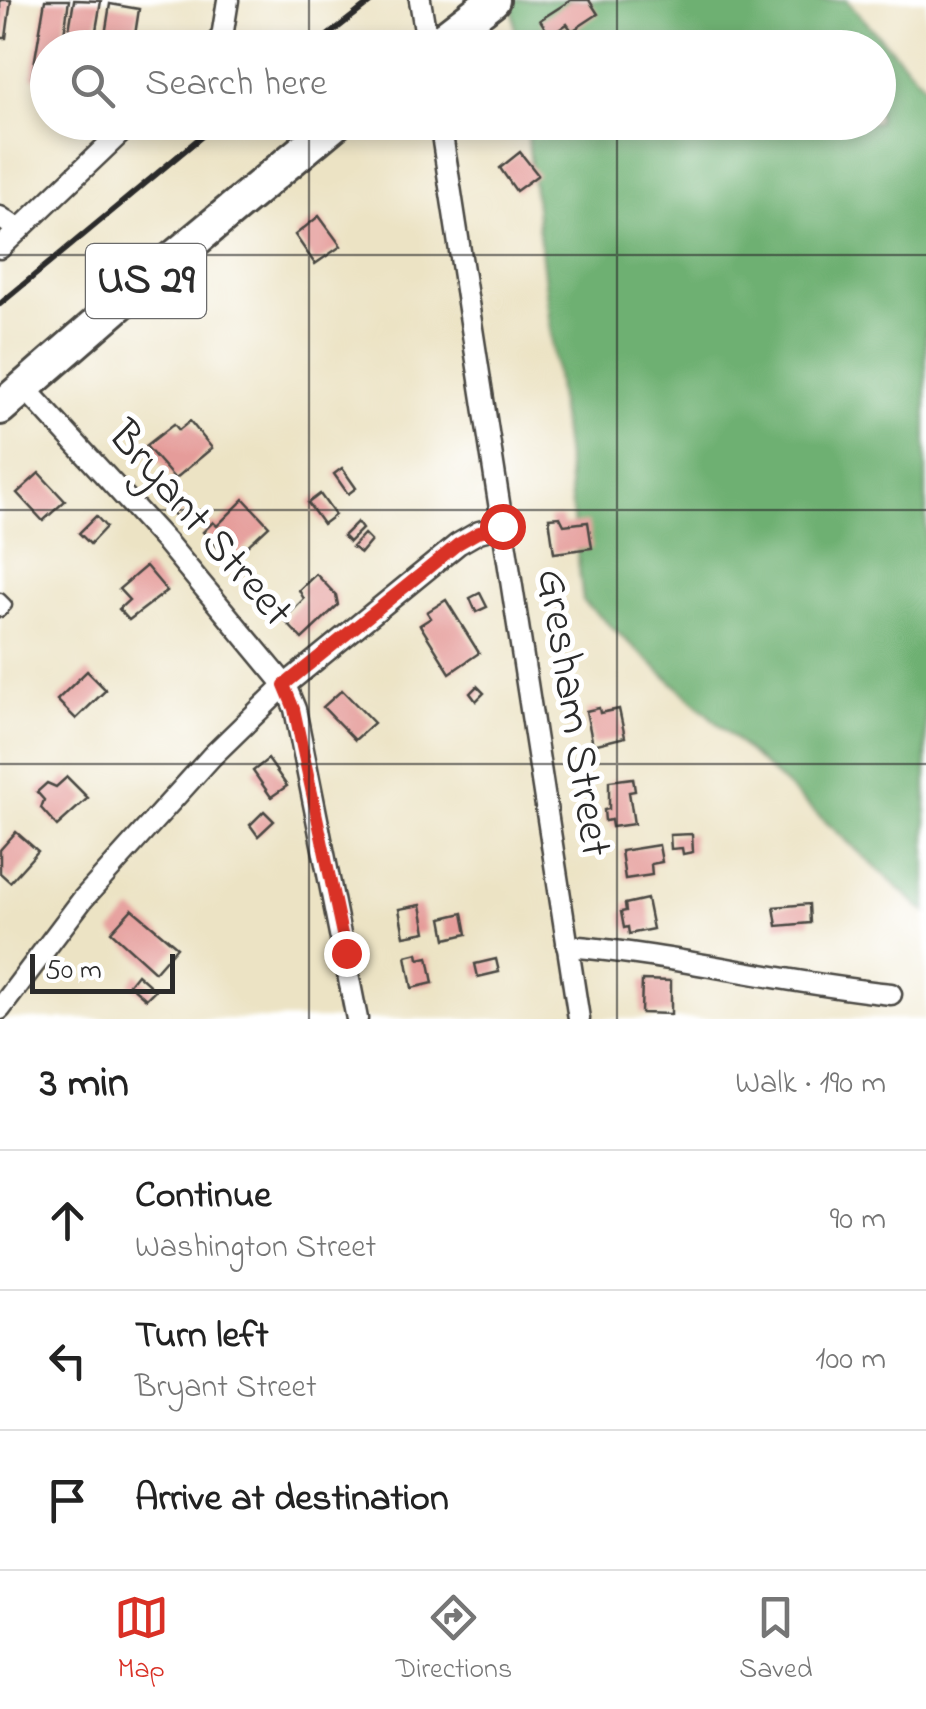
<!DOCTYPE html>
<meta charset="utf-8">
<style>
body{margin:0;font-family:"Indie Flower",sans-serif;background:#f6f6f6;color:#222}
.scale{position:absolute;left:30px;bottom:25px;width:145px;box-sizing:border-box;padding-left:10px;border:5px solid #2b2b2b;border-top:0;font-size:28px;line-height:35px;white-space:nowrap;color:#2b2b2b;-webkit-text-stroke:8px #fff;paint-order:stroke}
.stop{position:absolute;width:30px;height:30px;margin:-22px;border:8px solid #d93025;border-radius:50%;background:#fff}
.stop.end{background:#d93025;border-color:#fff;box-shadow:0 2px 10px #0008}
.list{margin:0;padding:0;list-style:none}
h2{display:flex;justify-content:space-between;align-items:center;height:130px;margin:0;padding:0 40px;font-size:42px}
h2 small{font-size:32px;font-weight:400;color:#767676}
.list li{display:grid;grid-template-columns:65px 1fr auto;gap:30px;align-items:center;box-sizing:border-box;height:140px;padding:0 40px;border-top:2px solid #e0e0e0}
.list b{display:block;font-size:38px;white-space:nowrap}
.list p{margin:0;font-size:32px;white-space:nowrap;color:#767676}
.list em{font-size:32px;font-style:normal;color:#767676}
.icon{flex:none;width:55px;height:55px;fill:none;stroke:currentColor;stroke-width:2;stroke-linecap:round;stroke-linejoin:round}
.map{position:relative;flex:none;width:926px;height:1019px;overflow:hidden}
.search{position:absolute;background:#fff;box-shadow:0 5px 15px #0003;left:30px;right:30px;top:30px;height:110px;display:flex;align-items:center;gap:25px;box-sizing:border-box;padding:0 35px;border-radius:55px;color:#767676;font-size:38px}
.sheet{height:550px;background:#fff}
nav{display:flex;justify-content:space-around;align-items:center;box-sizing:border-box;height:140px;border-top:2px solid #e0e0e0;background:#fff;font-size:28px;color:#767676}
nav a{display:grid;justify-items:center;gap:5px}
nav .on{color:#d93025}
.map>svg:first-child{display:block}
.forest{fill:#6eb072;stroke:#4c6e4e;stroke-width:2.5}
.building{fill:#e59c9a}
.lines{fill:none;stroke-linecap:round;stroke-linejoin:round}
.service-casing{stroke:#484742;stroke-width:15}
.minor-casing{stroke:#484742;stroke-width:25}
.primary-casing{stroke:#484742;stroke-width:38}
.service{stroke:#fff;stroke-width:10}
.minor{stroke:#fff;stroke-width:20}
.primary{stroke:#fff;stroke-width:32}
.rail{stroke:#2b2b2b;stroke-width:6}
.route{stroke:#d93025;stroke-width:12}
.grid{fill:none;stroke:#2b2b2b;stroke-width:2.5;stroke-opacity:0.55}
.labels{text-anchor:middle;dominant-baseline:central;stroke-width:10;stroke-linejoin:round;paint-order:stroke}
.shield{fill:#fff;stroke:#6b6b6b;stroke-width:2.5}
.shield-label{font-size:42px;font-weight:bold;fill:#2b2b2b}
.street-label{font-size:45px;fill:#2b2b2b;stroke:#fff}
</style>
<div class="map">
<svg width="926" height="1019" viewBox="0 0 926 1019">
<rect width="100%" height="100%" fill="#fff"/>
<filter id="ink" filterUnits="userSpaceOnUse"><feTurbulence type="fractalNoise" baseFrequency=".01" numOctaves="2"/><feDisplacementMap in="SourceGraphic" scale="20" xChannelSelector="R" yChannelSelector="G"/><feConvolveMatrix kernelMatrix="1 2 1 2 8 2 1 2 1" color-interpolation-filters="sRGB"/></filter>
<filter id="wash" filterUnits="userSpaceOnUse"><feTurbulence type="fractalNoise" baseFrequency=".0048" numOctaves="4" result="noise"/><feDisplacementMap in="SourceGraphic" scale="40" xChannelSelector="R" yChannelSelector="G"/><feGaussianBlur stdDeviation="2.25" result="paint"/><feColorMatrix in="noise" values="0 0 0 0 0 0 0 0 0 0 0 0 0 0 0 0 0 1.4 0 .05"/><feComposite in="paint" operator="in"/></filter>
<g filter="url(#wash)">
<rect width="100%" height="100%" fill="#ece3c4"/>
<polygon class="forest" points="512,0 846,0 926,87 926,913 583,601 526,123 878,122 878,48 517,47"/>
<g id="blocks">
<g class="building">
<polygon points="0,0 11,0 6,38 0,38"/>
<polygon points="45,0 69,0 62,48 48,48 48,80 32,77"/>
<polygon points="74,0 101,1 93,48 66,48"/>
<polygon points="571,0 589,0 598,14 572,31 567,24 550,36 540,20"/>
<polygon points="110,4 139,9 133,48 103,48"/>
<polygon points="520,152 538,175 516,191 500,168"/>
<polygon points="319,216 341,246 315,264 295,235"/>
<polygon points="190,421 212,448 175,479 146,446 174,424 179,430"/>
<polygon points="342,468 356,488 348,494 334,474"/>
<polygon points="39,473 65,501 43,521 17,493"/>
<polygon points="320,494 335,515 323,524 308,503"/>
<polygon points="181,497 189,506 176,517 169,508"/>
<polygon points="244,499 269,526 231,561 203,532 213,522 217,526"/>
<polygon points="96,516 106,527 90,544 79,533"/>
<polygon points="560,517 564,525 588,522 592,548 554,553 549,518"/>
<polygon points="357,522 362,529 349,542 343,536"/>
<polygon points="364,534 371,541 361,553 352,547"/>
<polygon points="146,566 167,591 129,620 119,609 129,600 119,589"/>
<polygon points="316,574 336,595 338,605 302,639 286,622 288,615 304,599 299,590"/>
<polygon points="480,593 487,607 476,612 470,598"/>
<polygon points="446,600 479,653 450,673 420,625 431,618 427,612"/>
<polygon points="87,671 106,690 76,719 57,700"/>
<polygon points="477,686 484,693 476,701 470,693"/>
<polygon points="342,690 374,723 355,740 323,707"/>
<polygon points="599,708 600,713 619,709 625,737 593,745 586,711"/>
<polygon points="268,759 287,786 271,797 253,771"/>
<polygon points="67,777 88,798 57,826 41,808 44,800 37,792 47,783 56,787"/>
<polygon points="633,778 635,791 629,792 634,824 612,827 611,820 605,821 604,810 609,809 609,781"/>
<polygon points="264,811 274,821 258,836 250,825"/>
<polygon points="16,832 38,851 10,882 0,873 0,850"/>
<polygon points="692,834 693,852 683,854 682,848 671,849 670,835"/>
<polygon points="659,845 662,862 651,864 652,875 625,879 621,851"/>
<polygon points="647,899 653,929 629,934 628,927 624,928 621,912 626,911 625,904"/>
<polygon points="809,904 810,923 777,926 774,907"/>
<polygon points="421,905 426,932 404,936 399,909"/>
<polygon points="132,909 177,947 155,972 111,932"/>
<polygon points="463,913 467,934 446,939 442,918"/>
<polygon points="418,953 419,959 428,957 433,983 412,988 406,956"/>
<polygon points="496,959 499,972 478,977 475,964"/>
<polygon points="137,974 155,990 146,999 129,984"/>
<polygon points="642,980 671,981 671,1014 641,1013"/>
</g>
</g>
</g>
<g filter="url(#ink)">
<use href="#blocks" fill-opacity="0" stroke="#484742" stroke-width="2.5"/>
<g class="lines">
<defs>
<polyline id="service" points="0,599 6,605 0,611"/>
<g id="minor">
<polyline points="420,0 428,48"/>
<polyline points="210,48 222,37 228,0"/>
<polyline points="440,122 579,1019"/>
<polyline points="0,217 19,230"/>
<polyline points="0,248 132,122"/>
<polyline points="23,386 168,544 285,685 295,709 357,1019"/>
<path d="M567 946C676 955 782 983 891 994"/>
<polyline points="0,1009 83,899 212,756 285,685 458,544 479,532 502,526"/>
</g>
<g id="primary">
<polyline points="431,48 493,0"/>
<polyline points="0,408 147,280 337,122"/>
</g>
</defs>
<use href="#service" class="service-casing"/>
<use href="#minor" class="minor-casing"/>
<use href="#primary" class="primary-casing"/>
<use href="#service" class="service"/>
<use href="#minor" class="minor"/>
<use href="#primary" class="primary"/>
<g class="rail">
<polyline points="312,48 373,0"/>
<polyline points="0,304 219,122"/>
</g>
</g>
</g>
<g class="lines" filter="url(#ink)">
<polyline class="route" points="346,953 294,709 284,685 458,544 479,532 502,526"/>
</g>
<path class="grid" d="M309 0V48M617 0V48M309 122V1019M617 122V1019M0 255H926M0 510H926M0 764H926"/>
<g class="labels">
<rect class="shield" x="86" y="244" width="120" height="74" rx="8"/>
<g class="shield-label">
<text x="146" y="281">US 29</text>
</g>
<g class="street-label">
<text transform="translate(199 525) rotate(49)">Bryant Street</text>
<text transform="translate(572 713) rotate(81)">Gresham Street</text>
</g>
</g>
</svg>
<div class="scale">50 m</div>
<div class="stop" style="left:502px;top:526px"></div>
<div class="stop end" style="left:346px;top:953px"></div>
<div class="search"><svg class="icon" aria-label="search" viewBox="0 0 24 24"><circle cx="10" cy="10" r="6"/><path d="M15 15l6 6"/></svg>Search here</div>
</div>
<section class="sheet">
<h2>3 min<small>Walk · 190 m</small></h2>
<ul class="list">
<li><svg class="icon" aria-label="ahead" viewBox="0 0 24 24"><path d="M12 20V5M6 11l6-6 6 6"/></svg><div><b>Continue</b><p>Washington Street</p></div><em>90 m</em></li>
<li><svg class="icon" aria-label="left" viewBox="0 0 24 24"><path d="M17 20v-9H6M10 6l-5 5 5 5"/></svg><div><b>Turn left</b><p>Bryant Street</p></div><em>100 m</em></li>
<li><svg class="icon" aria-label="arrive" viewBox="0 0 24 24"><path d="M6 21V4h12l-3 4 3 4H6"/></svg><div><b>Arrive at destination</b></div></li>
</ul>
</section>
<nav>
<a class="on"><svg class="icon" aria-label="map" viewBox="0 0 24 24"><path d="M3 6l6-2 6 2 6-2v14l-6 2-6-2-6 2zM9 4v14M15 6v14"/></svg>Map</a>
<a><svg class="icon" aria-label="directions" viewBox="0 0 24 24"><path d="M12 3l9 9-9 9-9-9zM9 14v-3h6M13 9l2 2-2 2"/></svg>Directions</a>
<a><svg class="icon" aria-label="saved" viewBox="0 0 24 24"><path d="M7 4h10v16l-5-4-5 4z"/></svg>Saved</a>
</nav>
